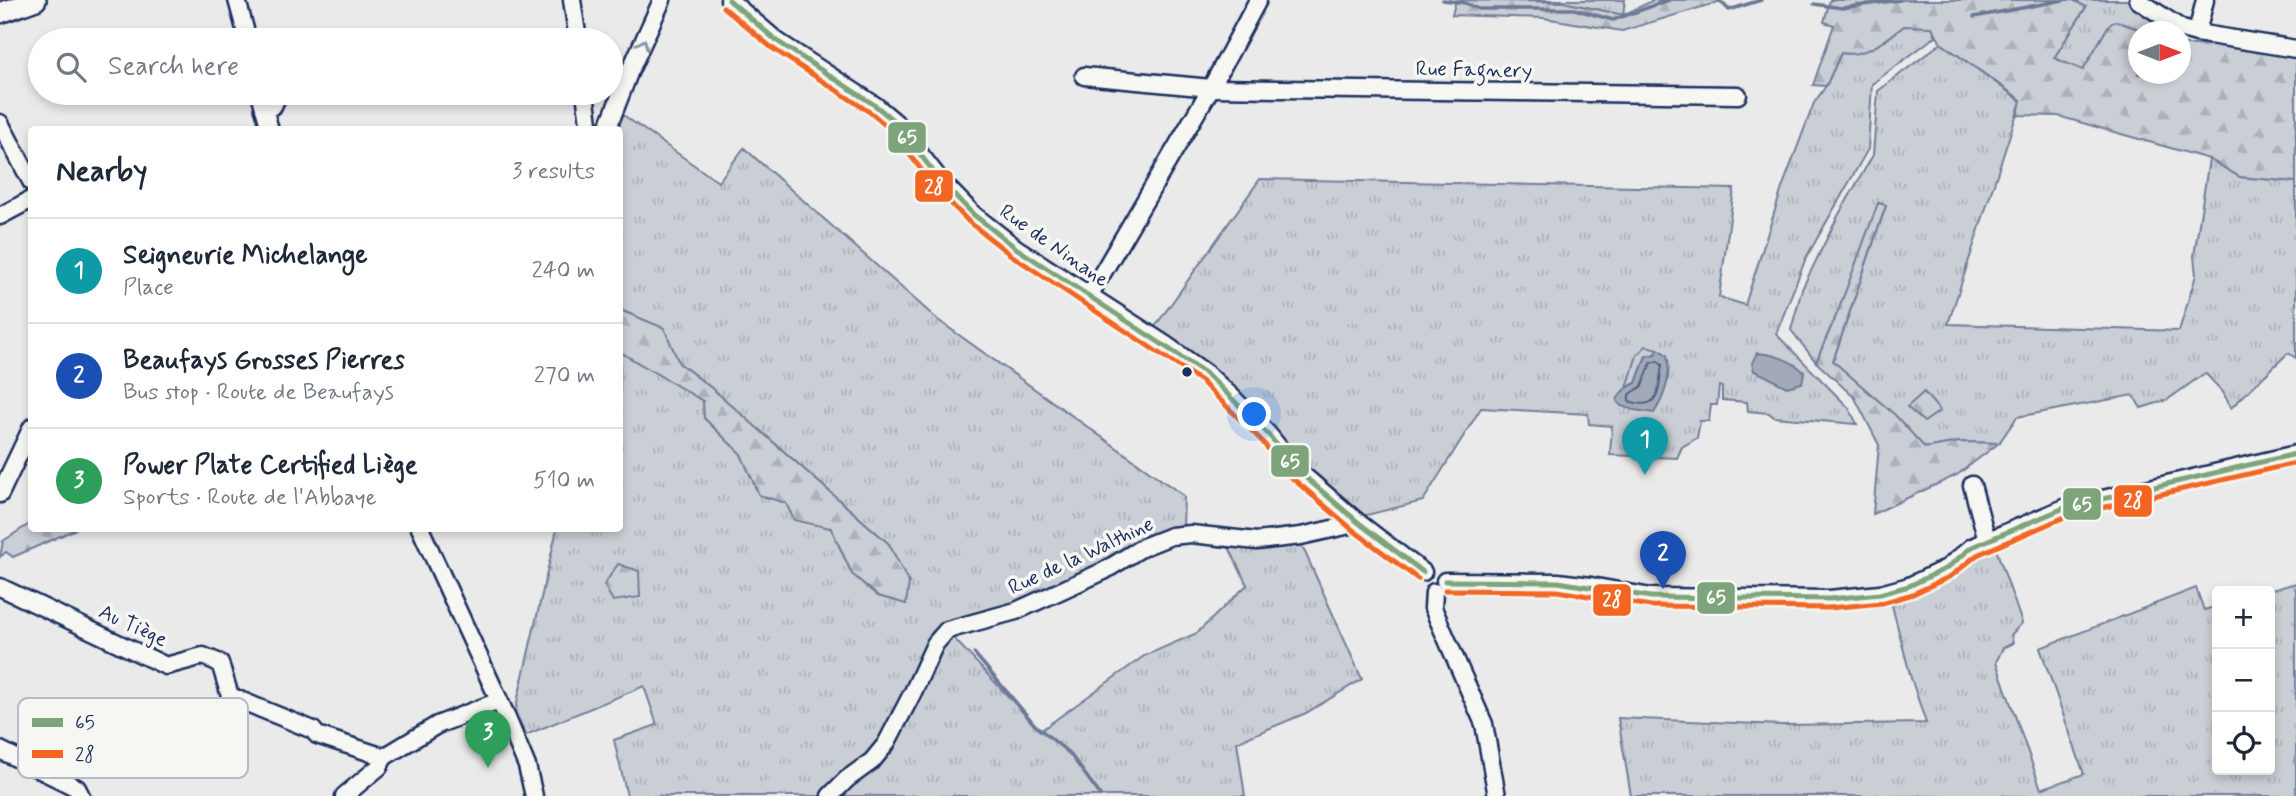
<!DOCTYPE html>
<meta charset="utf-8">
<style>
body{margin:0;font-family:Mynerve,sans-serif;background:#f2f2f3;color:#1f2937}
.controls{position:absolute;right:21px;bottom:21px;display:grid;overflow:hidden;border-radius:7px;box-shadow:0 4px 10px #0003}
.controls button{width:63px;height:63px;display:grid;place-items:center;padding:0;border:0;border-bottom:2px solid #e0e1e3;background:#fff;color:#1f2937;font:35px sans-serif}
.compass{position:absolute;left:2128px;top:21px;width:63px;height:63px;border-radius:50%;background:#fff;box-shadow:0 4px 10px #0003;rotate:90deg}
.you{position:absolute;left:1255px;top:415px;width:24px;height:24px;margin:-18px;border:5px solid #fff;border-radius:50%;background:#1a73e8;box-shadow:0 0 0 10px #1a73e833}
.badge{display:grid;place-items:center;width:46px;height:46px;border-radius:50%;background:#1f6fb2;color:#fff;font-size:23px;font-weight:700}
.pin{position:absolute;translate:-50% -58px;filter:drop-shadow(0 2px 4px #0008)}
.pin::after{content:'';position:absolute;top:37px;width:24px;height:21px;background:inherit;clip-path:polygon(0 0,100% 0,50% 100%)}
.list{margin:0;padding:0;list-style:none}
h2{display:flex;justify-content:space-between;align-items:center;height:91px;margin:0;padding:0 28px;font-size:30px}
h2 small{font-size:23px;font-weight:400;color:#747a83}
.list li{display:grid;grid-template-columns:46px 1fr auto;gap:21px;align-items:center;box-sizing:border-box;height:105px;padding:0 28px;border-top:2px solid #e0e1e3}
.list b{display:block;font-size:26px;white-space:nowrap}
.list p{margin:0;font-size:23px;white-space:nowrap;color:#747a83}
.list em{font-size:23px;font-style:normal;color:#747a83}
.icon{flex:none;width:38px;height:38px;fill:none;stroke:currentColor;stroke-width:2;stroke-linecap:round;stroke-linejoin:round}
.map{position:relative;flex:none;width:2296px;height:796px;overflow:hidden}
.search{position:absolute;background:#fff;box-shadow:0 4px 10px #0003;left:28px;top:28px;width:595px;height:77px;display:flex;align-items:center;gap:18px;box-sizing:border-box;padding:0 24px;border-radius:38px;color:#747a83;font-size:26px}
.panel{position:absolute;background:#fff;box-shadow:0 4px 10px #0003;left:28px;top:126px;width:595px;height:406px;border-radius:7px}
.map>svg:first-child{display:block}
.grass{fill:url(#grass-tufts);stroke:#727e9a;stroke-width:2}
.forest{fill:url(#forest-firs);stroke:#727e9a;stroke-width:2}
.water{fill:#a2aaba;stroke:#6c7995;stroke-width:2}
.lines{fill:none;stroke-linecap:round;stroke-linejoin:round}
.shore{stroke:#516083;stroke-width:2}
.stream{stroke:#6c7995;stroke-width:3.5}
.minor-casing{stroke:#1b2f5e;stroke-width:21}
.major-casing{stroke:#1b2f5e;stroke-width:24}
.minor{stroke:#f6f6f2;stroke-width:16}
.major{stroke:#f6f6f2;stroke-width:19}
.bus-1-casing{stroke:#f6f6f2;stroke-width:10}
.bus-2-casing{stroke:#f6f6f2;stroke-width:10}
.bus-1{stroke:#7da47a;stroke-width:5}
.bus-2{stroke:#f26522;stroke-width:5}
.oneway{stroke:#8892a8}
.bus-dot{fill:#1b2f5e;stroke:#f6f6f2;stroke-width:2.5}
.labels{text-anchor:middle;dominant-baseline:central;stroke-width:7;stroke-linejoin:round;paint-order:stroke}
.street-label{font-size:21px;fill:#1b2f5e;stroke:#f6f6f2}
.key{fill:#f6f6f2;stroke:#b4bac6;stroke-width:2}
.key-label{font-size:19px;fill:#1b2f5e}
.line-badge{stroke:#f6f6f2;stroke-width:2.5}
.badge-label{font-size:19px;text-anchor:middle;font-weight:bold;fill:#fff}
</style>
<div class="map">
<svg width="2296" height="796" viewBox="0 0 2296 796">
<defs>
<pattern id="grass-tufts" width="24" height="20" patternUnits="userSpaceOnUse" patternTransform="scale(1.75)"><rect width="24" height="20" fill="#caced5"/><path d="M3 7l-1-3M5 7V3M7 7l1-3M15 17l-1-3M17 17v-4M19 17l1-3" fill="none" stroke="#adb1b9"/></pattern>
<pattern id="forest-firs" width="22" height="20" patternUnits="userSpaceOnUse" patternTransform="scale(1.75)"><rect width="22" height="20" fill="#caced5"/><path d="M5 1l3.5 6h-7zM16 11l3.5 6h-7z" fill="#adb1b9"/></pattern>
</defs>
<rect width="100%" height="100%" fill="#e9eae9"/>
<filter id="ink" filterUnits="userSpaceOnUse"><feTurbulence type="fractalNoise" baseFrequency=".0143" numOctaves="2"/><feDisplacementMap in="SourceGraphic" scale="14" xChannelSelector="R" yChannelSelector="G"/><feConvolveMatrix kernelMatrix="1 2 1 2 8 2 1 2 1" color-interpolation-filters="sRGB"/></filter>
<g filter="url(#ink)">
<g class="grass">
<polygon points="1491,0 1625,0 1623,15 1563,2"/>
<polygon points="2073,0 2128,0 2142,5 2179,31 2144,31 2115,21 2109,25 2083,71 2054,58 2086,7"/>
<polygon points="1904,25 1932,27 1936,36 1872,84 1868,149 1806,258 1776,334 1849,408 1857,424 1774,417 1769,413 1748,411 1747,402 1722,400 1722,387 1719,386 1717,405 1711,405 1709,421 1700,421 1697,438 1682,447 1677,458 1610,455 1612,426 1589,424 1588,414 1481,408 1423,501 1363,516 1297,460 1260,414 1215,373 1154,328 1260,179 1734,189 1719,297 1745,305 1782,188 1814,103 1826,86 1841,53 1885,41"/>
<polygon points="1941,43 2021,101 1948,324 2179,331 2196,275 2194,256 2209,159 2240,177 2296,182 2296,358 2288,353 2231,408 2223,392 2205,373 2167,400 2141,408 2133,395 2017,417 1999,443 1959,442 1925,448 1894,415 1833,361 1886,206 1879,203 1839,309 1816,362 1791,330 1802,289 1838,216 1873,155 1878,91"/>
<polygon points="619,112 718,182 744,148 938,320 1184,496 1183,528 1162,531 1105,563 1030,598 941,626 932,632 880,746 824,796 627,796 614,740 657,725 644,686 526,735 515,711 557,529 620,528 620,352 703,401 704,418 741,454 759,495 786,503 794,520 831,528 852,574 878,596 906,603 889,544 714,390 679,363 663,328 620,310 620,130 612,129"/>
<polygon points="1226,541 1300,541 1362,679 1306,713 1237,742 1245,796 837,796 881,757 938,645 951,635 1040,731 1144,656 1197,633 1247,585"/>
<polygon points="1996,549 2022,623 2011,635 2013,643 2003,648 1996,662 2041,789 2084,774 2040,648 2196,588 2204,610 2217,606 2217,770 2270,770 2268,591 2296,583 2296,796 1631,796 1618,718 1782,725 1926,723 1911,678 1890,598 1938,581"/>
</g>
<g class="forest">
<polygon points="1456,0 1563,2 1623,15 1654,0 1718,0 1719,2 1622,31 1544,18 1452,15"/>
<path d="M1830 0H2073L2086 7 2054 58 2083 70 2109 25 2115 21 2144 31 2138 32V74H2180L2181 45H2219L2296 55V182L2240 177 2209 159 2058 116 2018 115 2021 100 1941 43 1932 27 1904 26C1886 40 1865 58 1841 53L1826 86 1813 85 1834 25 1824 22Z"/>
<polygon points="1878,203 1886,205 1833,361 1895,415 1925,448 1959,442 1999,443 1957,475 1873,514 1879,445 1855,398 1816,362 1839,309"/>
<polygon points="620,310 664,328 679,363 714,390 889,544 909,583 906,604 878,596 852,574 831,528 794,520 786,503 759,495 741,454 704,418 703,401 620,352"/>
<polygon points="1646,346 1658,349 1656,354 1646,356 1636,383 1627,388 1637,355"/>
<polygon points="1924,392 1940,411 1924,422 1907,407"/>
<polygon points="31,523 32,528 76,529 13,557 6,552 0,557 3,541"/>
<polygon points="618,564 639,571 640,597 613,601 604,585"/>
</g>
<g class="water">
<path d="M1658 349 1667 355C1672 374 1665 396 1654 413L1634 410 1621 406 1617 401C1620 391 1627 387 1636 383L1646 356 1656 354Z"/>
<path d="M1757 353C1773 354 1792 360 1804 372L1802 383 1787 387C1775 382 1767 375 1754 371L1752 363Z"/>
</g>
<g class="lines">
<path class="shore" d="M1658 361 1662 365C1658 389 1661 412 1629 401V395L1642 386 1651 363Z"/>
<g class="stream">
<polyline points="1443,0 1465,3 1479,9 1574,9 1613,20 1669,0"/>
<polyline points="1719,0 1729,10 1761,0"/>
<polyline points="1814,4 1842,8 1900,0"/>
<polyline points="1974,17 2064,0"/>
<polyline points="974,653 1035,725 1070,754 1101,796"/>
</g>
<defs>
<g id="minor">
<polyline points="237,0 248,40"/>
<polyline points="572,0 578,40"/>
<polyline points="729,0 777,41 876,106 895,122 940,180 974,215 1016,248 1166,345 1207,374 1233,398 1268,434 1297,470 1359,523 1423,572"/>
<polyline points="2138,0 2182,29 2197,33 2296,49"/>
<polyline points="2197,33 2205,0"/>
<polyline points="1084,76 1211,88 1738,95"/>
<polyline points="260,93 270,130"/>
<polyline points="585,93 590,130"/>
<polyline points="264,109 273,106 279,93"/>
<polyline points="0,123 32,183"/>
<polyline points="607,130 629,73 662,0"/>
<polyline points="0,216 32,199"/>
<polyline points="1089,296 1211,88 1258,0"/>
<polyline points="1972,485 1987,540"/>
<polyline points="0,494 32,427"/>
<polyline points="420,528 504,711 527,766 534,796"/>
<polyline points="1445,581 1558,582 1591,586 1651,597 1829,599 1880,594 1909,586 1947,568 1972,547 2064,508 2296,454"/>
<polyline points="0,587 166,666 203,656 220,663 230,696 313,730 317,735 384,757 437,725 499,701"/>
<polyline points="1434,592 1433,608 1484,724 1497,796"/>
<polyline points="0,750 77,788 81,796"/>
<polyline points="344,796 379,767 384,757"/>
<polyline points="830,796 847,779 872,761 886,744 913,692 935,644 947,630 1016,611 1104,571 1143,547 1171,536 1191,534 1257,541 1301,536 1359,523"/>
</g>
<polyline id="major" points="0,13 36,0"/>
</defs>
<use href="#minor" class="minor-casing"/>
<use href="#major" class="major-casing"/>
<use href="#minor" class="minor"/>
<use href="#major" class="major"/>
<defs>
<g id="bus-1">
<polyline points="729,0 777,41 876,106 895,122 940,180 974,215 1016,248 1207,374 1268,434 1297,470 1359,523 1423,572"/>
<polyline points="1445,581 1558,582 1651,597 1829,599 1880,594 1909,586 1947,568 1972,547 2064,508 2296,454"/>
</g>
<g id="bus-2">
<polyline points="723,7 772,48 871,113 889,128 934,186 969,222 1011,255 1201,381 1261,440 1291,477 1353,530 1418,579"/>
<polyline points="1445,590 1557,591 1651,606 1829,608 1882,603 1913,594 1951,576 1977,555 2067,516 2296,463"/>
</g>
</defs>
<use href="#bus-1" class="bus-1-casing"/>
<use href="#bus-2" class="bus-2-casing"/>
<use href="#bus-1" class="bus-1"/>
<use href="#bus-2" class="bus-2"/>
</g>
<defs><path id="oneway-chevron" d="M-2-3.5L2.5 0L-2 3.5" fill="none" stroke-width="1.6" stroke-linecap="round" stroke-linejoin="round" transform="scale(1.75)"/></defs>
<use class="oneway" href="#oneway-chevron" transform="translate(643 44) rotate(-65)"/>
</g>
<circle class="bus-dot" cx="1187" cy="372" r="6"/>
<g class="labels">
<g class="street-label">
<text transform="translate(1474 70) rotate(1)">Rue Fagnery</text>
<text transform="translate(1054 246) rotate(35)">Rue de Ninane</text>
<text transform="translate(1081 556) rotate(-25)">Rue de la Walthine</text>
<text transform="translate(133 626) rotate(25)">Au Tiège</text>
</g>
</g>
<rect x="18" y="698" width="230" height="80" rx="10" class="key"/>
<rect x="32" y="718" width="31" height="9" fill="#7da47a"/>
<rect x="32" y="750" width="31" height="8" fill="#f26522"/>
<g class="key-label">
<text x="75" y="729">65</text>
<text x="75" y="761">28</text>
</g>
<g class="line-badge">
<rect x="887" y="121" width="40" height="33" rx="7" fill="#7da47a"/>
<rect x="914" y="169" width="40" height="34" rx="7" fill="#f26522"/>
<rect x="1270" y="444" width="40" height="34" rx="7" fill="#7da47a"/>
<rect x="2113" y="484" width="40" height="34" rx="7" fill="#f26522"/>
<rect x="2062" y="487" width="40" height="34" rx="7" fill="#7da47a"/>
<rect x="1696" y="581" width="40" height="34" rx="7" fill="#7da47a"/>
<rect x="1592" y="583" width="40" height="34" rx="7" fill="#f26522"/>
</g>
<g class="badge-label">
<text x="907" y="144">65</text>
<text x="934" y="193">28</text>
<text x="1290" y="468">65</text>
<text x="2133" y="507">28</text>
<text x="2082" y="511">65</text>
<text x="1716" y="604">65</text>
<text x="1612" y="606">28</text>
</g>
</svg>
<div class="controls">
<button>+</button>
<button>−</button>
<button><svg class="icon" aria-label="locate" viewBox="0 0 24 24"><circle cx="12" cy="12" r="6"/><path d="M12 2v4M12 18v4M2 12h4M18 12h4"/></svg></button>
</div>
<svg class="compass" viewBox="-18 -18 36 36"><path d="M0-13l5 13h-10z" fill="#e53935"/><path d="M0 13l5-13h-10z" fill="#747a83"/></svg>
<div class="you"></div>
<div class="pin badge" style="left:1645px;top:475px;background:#0f9aa8">1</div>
<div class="pin badge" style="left:1663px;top:589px;background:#1a4fb4">2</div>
<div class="pin badge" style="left:488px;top:768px;background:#2e9e5b">3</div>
<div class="search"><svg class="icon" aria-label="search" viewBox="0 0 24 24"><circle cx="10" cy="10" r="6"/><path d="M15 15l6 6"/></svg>Search here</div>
<section class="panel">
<h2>Nearby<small>3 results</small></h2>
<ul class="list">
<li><span class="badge" style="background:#0f9aa8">1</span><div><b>Seigneurie Michelange</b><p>Place</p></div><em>240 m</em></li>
<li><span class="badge" style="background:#1a4fb4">2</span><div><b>Beaufays Grosses Pierres</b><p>Bus stop · Route de Beaufays</p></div><em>270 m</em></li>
<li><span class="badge" style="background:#2e9e5b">3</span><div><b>Power Plate Certified Liège</b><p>Sports · Route de l'Abbaye</p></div><em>510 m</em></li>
</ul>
</section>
</div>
